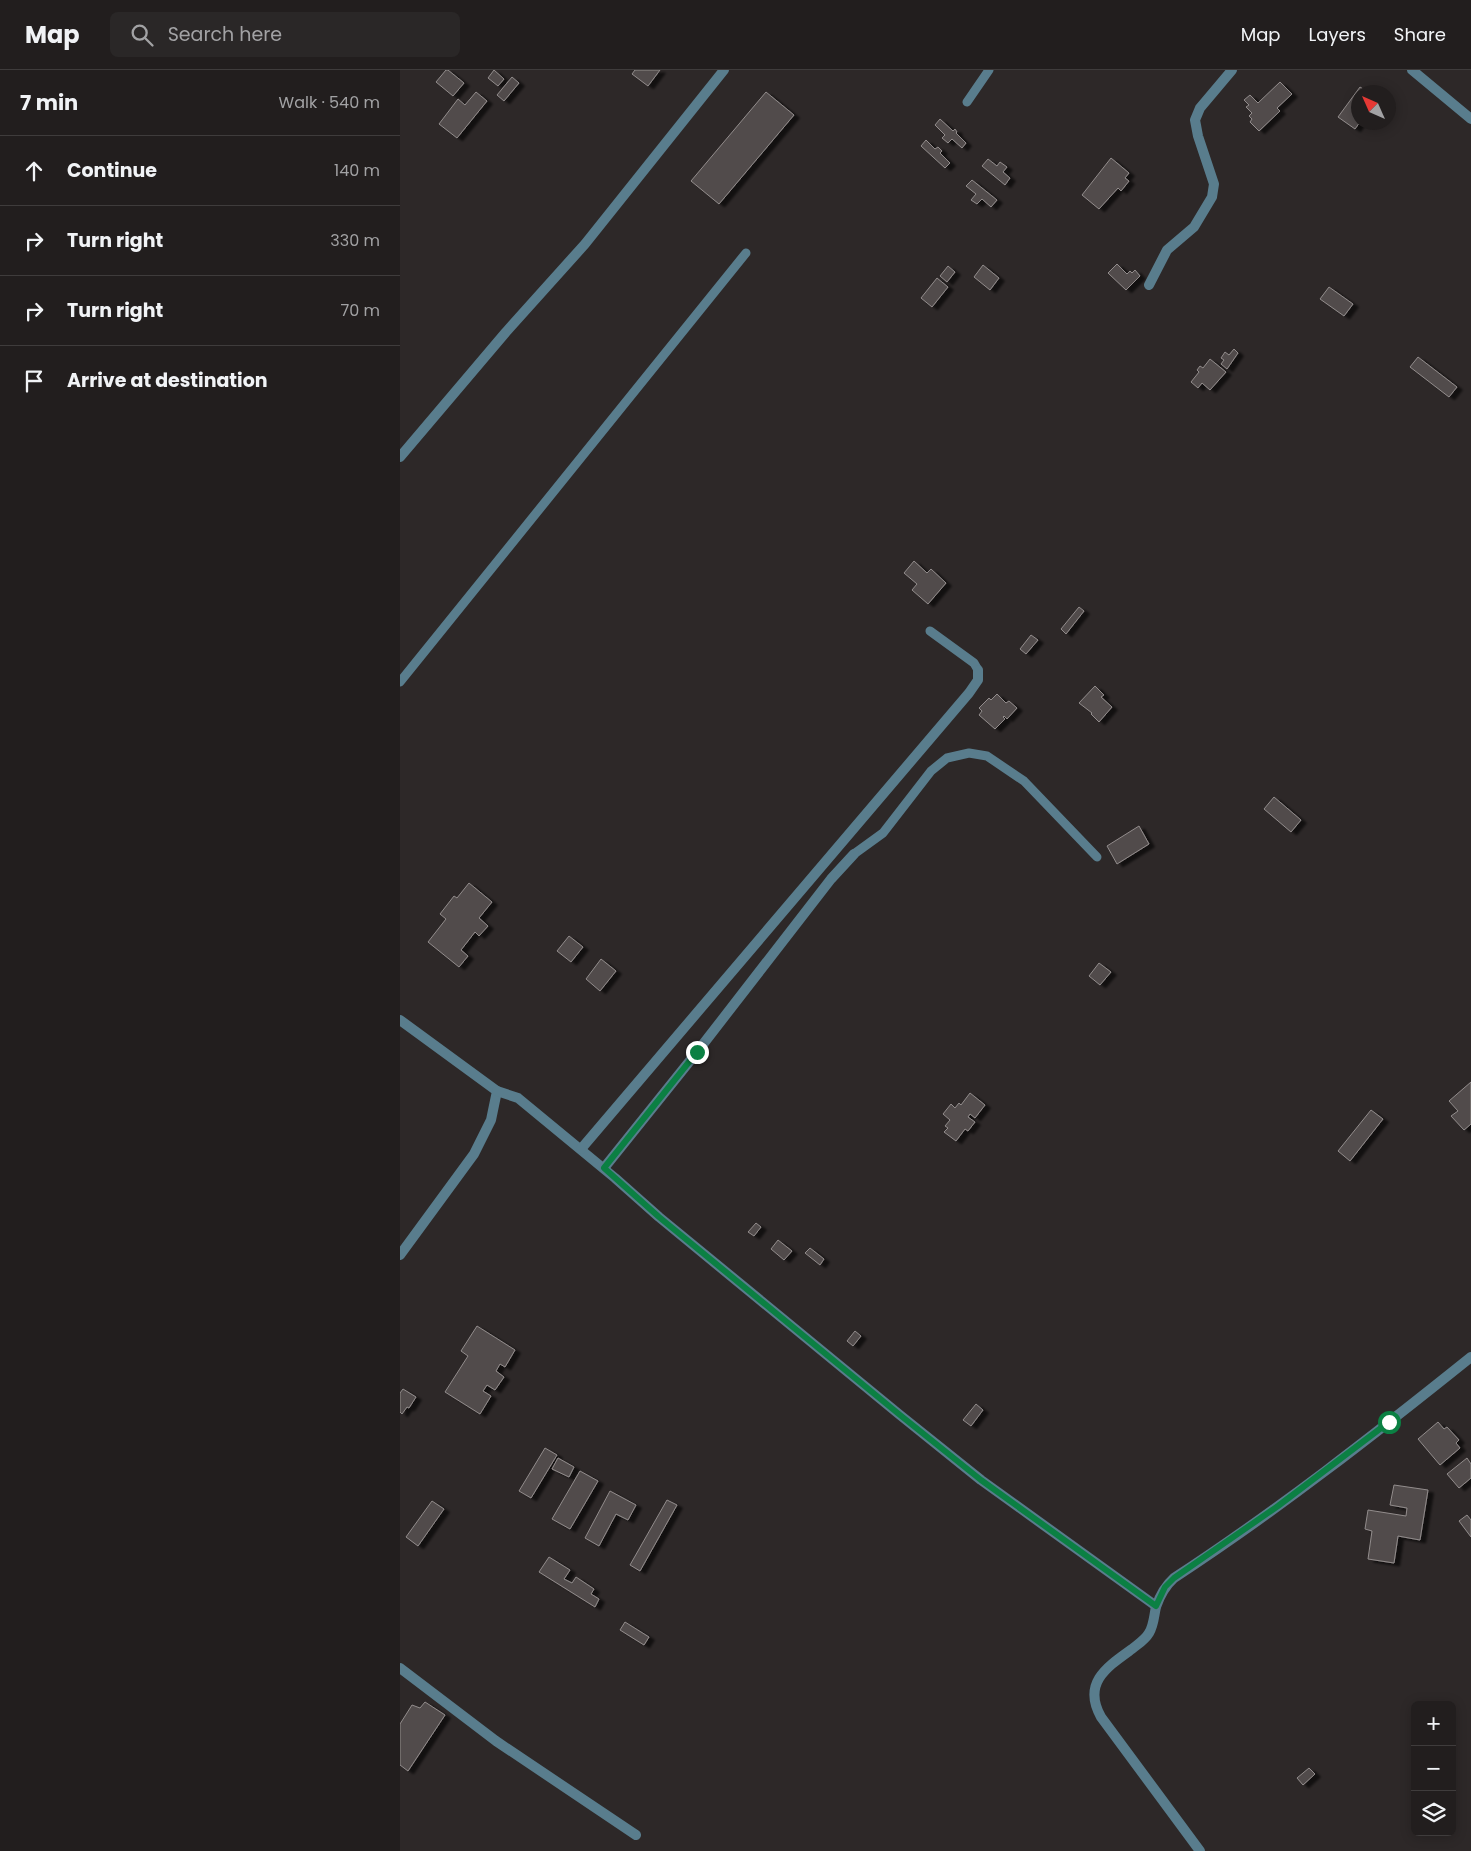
<!DOCTYPE html>
<meta charset="utf-8">
<style>
body{margin:0;font-family:Poppins,sans-serif;background:#2a2727;color:#f1f3f6}
.controls{position:absolute;right:15px;bottom:15px;display:grid;overflow:hidden;border-radius:8px;box-shadow:0 2px 12px #0003}
.controls button{width:45px;height:45px;display:grid;place-items:center;padding:0;border:0;border-bottom:1px solid #3f3c3c;background:#221e1e;color:#f1f3f6;font:25px sans-serif}
.compass{position:absolute;left:951px;top:15px;width:45px;height:45px;border-radius:50%;background:#221e1e;box-shadow:0 2px 12px #0003;rotate:315deg}
.stop{position:absolute;width:15px;height:15px;margin:-11px;border:4px solid #0b8043;border-radius:50%;background:#fff}
.stop.end{background:#0b8043;border-color:#fff;box-shadow:0 1px 5px #0008}
.list{margin:0;padding:0;list-style:none}
h2{display:flex;justify-content:space-between;align-items:center;height:65px;margin:0;padding:0 20px;font-size:21px}
h2 small{font-size:16px;font-weight:400;color:#a2a2a4}
.list li{display:grid;grid-template-columns:32px 1fr auto;gap:15px;align-items:center;box-sizing:border-box;height:70px;padding:0 20px;border-top:1px solid #3f3c3c}
.list b{display:block;font-size:19px;white-space:nowrap}
.list em{font-size:16px;font-style:normal;color:#a2a2a4}
.icon{flex:none;width:28px;height:28px;fill:none;stroke:currentColor;stroke-width:2;stroke-linecap:round;stroke-linejoin:round}
.map{position:relative;flex:none;width:1071px;height:1781px;overflow:hidden}
header{display:flex;align-items:center;gap:30px;box-sizing:border-box;height:70px;padding:0 25px;background:#221e1e;border-bottom:1px solid #3f3c3c}
header strong{font-size:24px}
nav{display:flex;gap:28px;margin-inline-start:auto;font-size:18px}
.search{width:350px;height:45px;background:#2a2727;display:flex;align-items:center;gap:12px;box-sizing:border-box;padding:0 18px;border-radius:8px;color:#a2a2a4;font-size:19px}
main{display:flex}
aside{flex:1;background:#221e1e}
.map>svg:first-child{display:block}
.building{fill:#514c4b;stroke:#928c8c;filter:url(#shadow)}
.lines{fill:none;stroke-linecap:round;stroke-linejoin:round}
.service{stroke:#597d8d;stroke-width:9}
.minor{stroke:#597d8d;stroke-width:10}
.route{stroke:#0b8043;stroke-width:6}
</style>
<header>
<strong>Map</strong>
<div class="search"><svg class="icon" aria-label="search" viewBox="0 0 24 24"><circle cx="10" cy="10" r="6"/><path d="M15 15l6 6"/></svg>Search here</div>
<nav><a>Map</a><a>Layers</a><a>Share</a></nav>
</header>
<main>
<aside>
<h2>7 min<small>Walk · 540 m</small></h2>
<ul class="list">
<li><svg class="icon" aria-label="ahead" viewBox="0 0 24 24"><path d="M12 20V5M6 11l6-6 6 6"/></svg><div><b>Continue</b></div><em>140 m</em></li>
<li><svg class="icon" aria-label="right" viewBox="0 0 24 24"><path d="M7 20v-9h11M14 6l5 5-5 5"/></svg><div><b>Turn right</b></div><em>330 m</em></li>
<li><svg class="icon" aria-label="right" viewBox="0 0 24 24"><path d="M7 20v-9h11M14 6l5 5-5 5"/></svg><div><b>Turn right</b></div><em>70 m</em></li>
<li><svg class="icon" aria-label="arrive" viewBox="0 0 24 24"><path d="M6 21V4h12l-3 4 3 4H6"/></svg><div><b>Arrive at destination</b></div></li>
</ul>
</aside>
<div class="map">
<svg width="1071" height="1781" viewBox="0 0 1071 1781">
<defs>
<filter id="shadow"><feDropShadow dx="5.5" dy="3" stdDeviation="1" flood-color="#0009"/></filter>
</defs>
<rect width="100%" height="100%" fill="#2d2828"/>
<g class="building">
<polygon points="46,0 48,0 64,13 53,26 36,12"/>
<polygon points="94,0 104,9 98,16 88,8"/>
<polygon points="235,0 260,0 248,16 232,4"/>
<polygon points="112,7 119,13 104,31 97,25"/>
<polygon points="880,12 892,24 877,38 880,41 859,61 850,52 852,49 849,46 852,43 846,37 849,35 844,30 850,25 858,33"/>
<polygon points="960,17 968,22 958,22 960,52 955,59 938,47"/>
<polygon points="76,22 87,31 57,68 39,54 58,29 65,35"/>
<polygon points="366,22 394,45 319,134 291,111"/>
<polygon points="540,49 553,61 555,59 557,62 556,63 566,73 562,78 552,69 548,73 542,68 545,65 535,55"/>
<polygon points="526,70 535,79 538,77 542,81 540,83 550,93 545,98 521,76"/>
<polygon points="711,88 729,103 725,108 729,111 721,121 718,118 699,139 682,125"/>
<polygon points="588,89 597,96 600,92 607,97 603,102 610,108 605,115 582,96"/>
<polygon points="572,110 597,130 591,137 582,129 577,134 571,130 576,124 566,116"/>
<polygon points="717,194 727,204 730,201 732,203 735,200 740,206 726,220 708,203"/>
<polygon points="583,195 599,208 590,220 574,207"/>
<polygon points="548,196 555,202 547,212 540,206"/>
<polygon points="537,208 548,217 532,237 521,228"/>
<polygon points="929,217 953,234 944,246 920,229"/>
<polygon points="834,279 838,283 827,299 821,294 824,290 821,288 825,282 829,285"/>
<polygon points="1018,287 1057,317 1049,327 1010,297"/>
<polygon points="810,289 826,302 810,320 802,313 798,318 791,312 799,302 797,300 800,296 803,298"/>
<polygon points="514,491 527,503 531,499 546,513 528,534 512,520 517,514 504,503"/>
<polygon points="679,537 684,541 666,564 661,559"/>
<polygon points="631,565 638,570 626,584 620,579"/>
<polygon points="695,616 704,625 701,627 712,637 699,652 691,644 692,643 679,633"/>
<polygon points="597,624 606,633 609,631 617,638 607,649 604,646 603,647 605,649 595,659 579,645 582,641 579,638 589,628 591,630"/>
<polygon points="874,727 901,750 891,762 864,739"/>
<polygon points="739,756 749,774 717,794 707,776"/>
<polygon points="69,813 92,832 79,848 88,856 79,866 75,862 61,880 68,886 59,897 28,872 46,849 40,844 54,826 57,828"/>
<polygon points="169,866 183,877 171,892 157,881"/>
<polygon points="201,889 216,901 200,921 186,909"/>
<polygon points="699,893 711,902 700,915 689,906"/>
<polygon points="1071,1012 1071,1054 1064,1060 1051,1046 1058,1041 1049,1031"/>
<polygon points="570,1023 585,1035 575,1048 570,1044 568,1047 575,1052 568,1061 565,1059 556,1071 544,1062 548,1058 545,1056 550,1050 543,1044 551,1034 555,1038 559,1033 561,1035"/>
<polygon points="971,1040 983,1049 950,1091 938,1081"/>
<polygon points="356,1153 361,1157 354,1166 348,1162"/>
<polygon points="378,1170 392,1181 384,1190 371,1179"/>
<polygon points="410,1178 424,1189 420,1195 405,1183"/>
<polygon points="77,1256 115,1280 105,1297 100,1294 96,1301 104,1307 95,1320 87,1315 83,1321 91,1326 80,1344 45,1322 68,1286 61,1281"/>
<polygon points="455,1261 461,1266 453,1276 447,1271"/>
<polygon points="3,1319 16,1327 9,1338 7,1337 2,1344 0,1342 0,1323"/>
<polygon points="576,1334 583,1340 571,1356 563,1350"/>
<polygon points="1038,1352 1044,1359 1047,1357 1059,1370 1056,1373 1060,1378 1040,1395 1018,1369"/>
<polygon points="145,1378 157,1385 131,1428 119,1421"/>
<polygon points="158,1388 174,1397 169,1407 152,1399"/>
<polygon points="1067,1388 1071,1394 1071,1408 1059,1418 1047,1404"/>
<polygon points="180,1401 198,1411 170,1459 152,1449"/>
<polygon points="994,1415 1028,1420 1020,1470 998,1466 994,1493 968,1489 972,1461 965,1459 968,1440 1006,1446 1007,1438 990,1435"/>
<polygon points="210,1421 236,1435 228,1450 216,1444 199,1476 185,1468"/>
<polygon points="267,1430 277,1435 240,1501 230,1495"/>
<polygon points="32,1431 44,1439 18,1476 6,1467"/>
<polygon points="1067,1445 1071,1450 1071,1467 1059,1451"/>
<polygon points="149,1487 170,1500 164,1509 172,1513 176,1507 194,1519 191,1524 199,1529 195,1537 139,1502"/>
<polygon points="225,1552 249,1567 244,1575 220,1560"/>
<polygon points="25,1632 45,1645 8,1701 0,1695 0,1654 12,1635 20,1638"/>
<polygon points="909,1698 915,1704 903,1715 897,1708"/>
</g>
<g class="lines">
<g class="service">
<polyline points="567,32 589,0"/>
<polyline points="530,561 574,593 578,600"/>
<polyline points="0,612 346,183"/>
<polyline points="454,784 483,763 531,701 547,688 569,683 587,686 624,711 697,787"/>
</g>
<g class="minor">
<polyline points="1012,0 1071,49"/>
<polyline points="749,215 767,180 794,157 812,127 814,114 798,66 795,50 800,38 832,0"/>
<polyline points="0,387 106,262 185,174 324,0"/>
<polyline points="0,950 97,1021 91,1050 74,1084 0,1185"/>
<polyline points="97,1021 118,1028 215,1108 259,1147 500,1345 581,1410 756,1536"/>
<polyline points="181,1079 569,623 578,610 578,600"/>
<polyline points="204,1098 297,982 431,809 454,784"/>
<polyline points="0,1598 96,1671 236,1765"/>
<path d="M800 1781 701 1647C682 1613 707 1597 732 1579 738 1574 745 1570 749 1563 754 1555 754 1545 756 1537 760 1525 765 1516 774 1508 878 1440 975 1364 1071 1287"/>
</g>
</g>
<g class="lines">
<polyline class="route" points="297,982 204,1098 259,1147 500,1345 581,1410 756,1536 765,1517 774,1508 878,1436 989,1352"/>
</g>
</svg>
<div class="controls">
<button>+</button>
<button>−</button>
<button><svg class="icon" aria-label="layers" viewBox="0 0 24 24"><path d="M12 4l9 5-9 5-9-5zM3 14l9 5 9-5"/></svg></button>
</div>
<svg class="compass" viewBox="-18 -18 36 36"><path d="M0-13l5 13h-10z" fill="#e53935"/><path d="M0 13l5-13h-10z" fill="#a2a2a4"/></svg>
<div class="stop" style="left:989px;top:1352px"></div>
<div class="stop end" style="left:297px;top:982px"></div>
</div>
</main>
